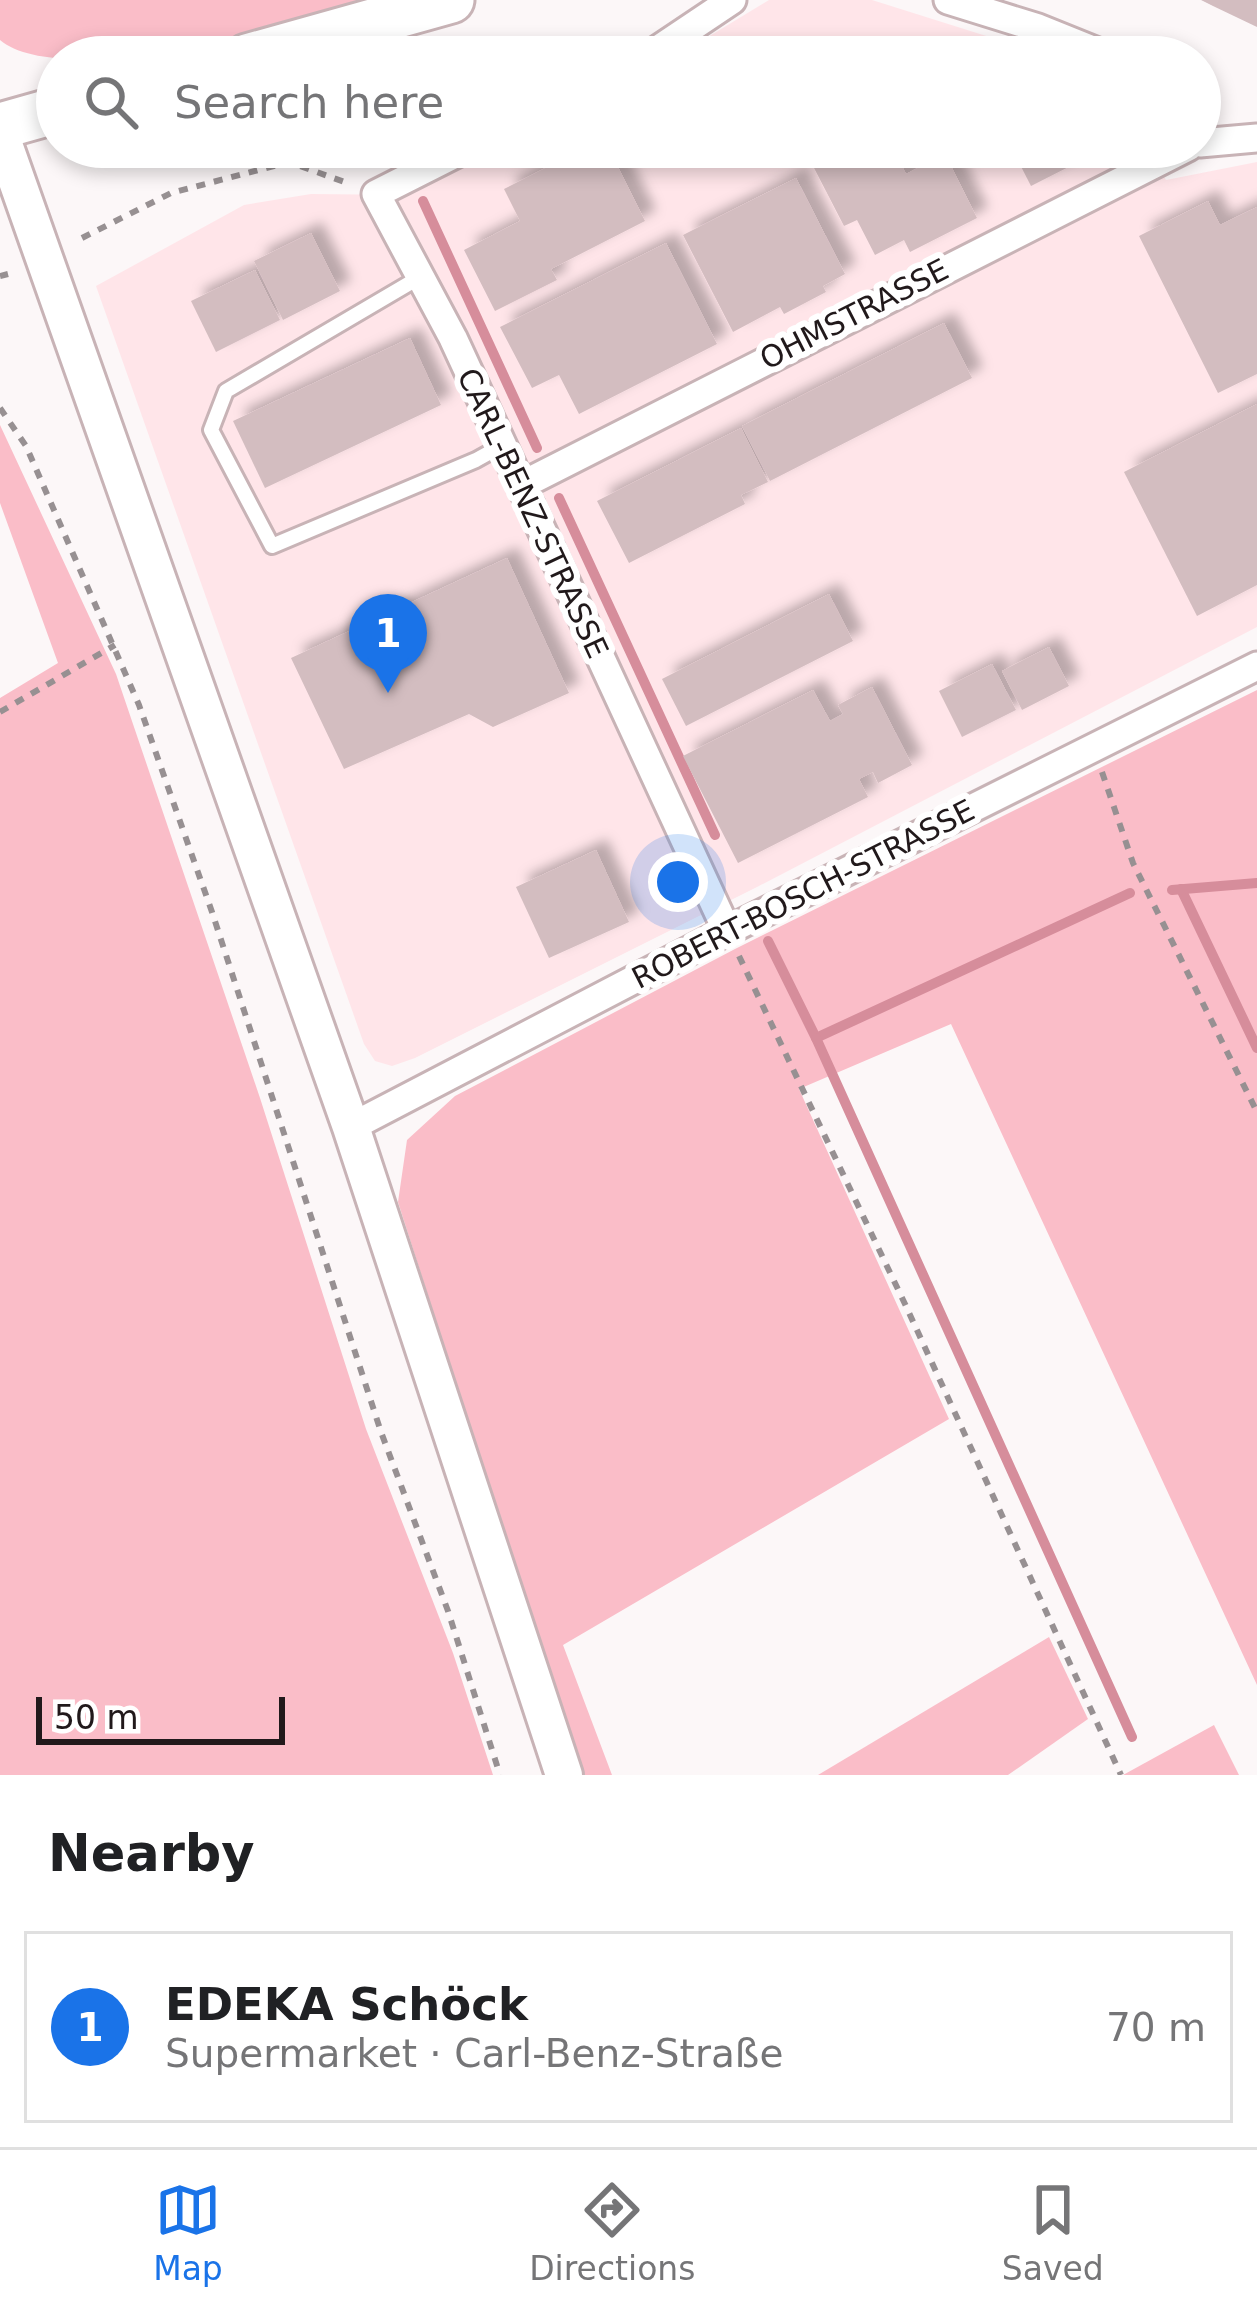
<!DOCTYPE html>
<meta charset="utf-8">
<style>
body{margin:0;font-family:"DejaVu Sans",sans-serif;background:#f2f2f2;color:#202124}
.scale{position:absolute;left:36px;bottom:30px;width:249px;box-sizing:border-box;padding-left:12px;border:6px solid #21191b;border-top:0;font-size:33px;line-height:42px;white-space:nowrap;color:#21191b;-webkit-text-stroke:9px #fff;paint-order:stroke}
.you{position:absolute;left:678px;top:882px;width:42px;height:42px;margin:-30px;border:9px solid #fff;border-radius:50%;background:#1a73e8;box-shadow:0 0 0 18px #1a73e833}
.badge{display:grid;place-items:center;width:78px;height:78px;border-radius:50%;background:#1a73e8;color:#fff;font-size:39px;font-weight:700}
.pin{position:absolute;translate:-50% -99px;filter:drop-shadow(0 3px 6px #0008)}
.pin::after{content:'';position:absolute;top:63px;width:42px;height:36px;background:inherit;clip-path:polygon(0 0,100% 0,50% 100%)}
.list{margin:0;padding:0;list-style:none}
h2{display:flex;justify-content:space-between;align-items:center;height:156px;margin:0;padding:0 48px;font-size:51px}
h2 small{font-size:39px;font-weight:400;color:#757577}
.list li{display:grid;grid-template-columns:78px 1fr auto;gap:36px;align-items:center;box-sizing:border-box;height:192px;margin:0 24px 24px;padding:0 24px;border:3px solid #e0e0e0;border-radius:0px}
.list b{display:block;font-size:45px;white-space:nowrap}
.list p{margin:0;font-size:39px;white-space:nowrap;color:#757577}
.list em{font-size:39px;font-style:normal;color:#757577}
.icon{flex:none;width:66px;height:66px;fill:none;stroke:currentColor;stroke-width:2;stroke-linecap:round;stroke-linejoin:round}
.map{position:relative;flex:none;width:1257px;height:1775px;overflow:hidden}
.search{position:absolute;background:#fff;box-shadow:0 6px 18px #0003;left:36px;right:36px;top:36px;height:132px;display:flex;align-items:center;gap:30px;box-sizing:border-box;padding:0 42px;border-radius:66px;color:#757577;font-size:45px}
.sheet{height:372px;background:#fff}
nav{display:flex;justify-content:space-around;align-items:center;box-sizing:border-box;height:168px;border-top:3px solid #e0e0e0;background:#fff;font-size:33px;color:#757577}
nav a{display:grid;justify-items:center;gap:6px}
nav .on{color:#1a73e8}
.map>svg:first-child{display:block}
.built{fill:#ffe5e9}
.green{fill:#fabdc8}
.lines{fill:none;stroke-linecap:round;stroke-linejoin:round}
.stream{stroke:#d68d9b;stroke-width:10}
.building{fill:#d3bdc0;filter:url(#shadow)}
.service-casing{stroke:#c8b3b6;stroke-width:20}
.minor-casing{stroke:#c8b3b6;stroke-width:33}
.secondary-casing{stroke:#c8b3b6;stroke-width:42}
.trunk-casing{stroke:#c8b3b6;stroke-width:51}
.path{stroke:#979092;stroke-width:6;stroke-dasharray:9 9;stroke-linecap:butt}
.service{stroke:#fff;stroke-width:14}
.minor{stroke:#fff;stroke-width:27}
.secondary{stroke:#fff;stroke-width:36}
.trunk{stroke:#fff;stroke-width:45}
.labels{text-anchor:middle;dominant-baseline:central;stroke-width:12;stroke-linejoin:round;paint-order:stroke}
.street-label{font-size:30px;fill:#21191b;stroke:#fff}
</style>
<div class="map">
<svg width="1257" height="1775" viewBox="0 0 1257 1775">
<defs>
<filter id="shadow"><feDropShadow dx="11" dy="-11" stdDeviation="6" flood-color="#0004"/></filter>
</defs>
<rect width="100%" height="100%" fill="#fcf7f8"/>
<g class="built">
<polygon points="769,0 872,0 1053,57 675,57"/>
<polygon points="505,147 1146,147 1166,180 1257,162 1257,627 757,887 415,1058 392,1066 375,1061 364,1044 96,286 244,205 311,194 409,195"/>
</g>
<g class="green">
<path d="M0 0H394C311 20 63 93 0 40Z"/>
<polygon points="0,425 116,674 260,1098 366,1429 453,1653 493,1775 0,1775 0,698 58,663 0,503"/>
<polygon points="1257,690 1257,1685 951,1024 799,1089 949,1419 563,1645 612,1775 581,1775 398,1202 407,1140 455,1096 735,949"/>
<polygon points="1049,1637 1088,1719 1008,1775 818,1775"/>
<polygon points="1214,1725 1239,1775 1123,1775"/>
</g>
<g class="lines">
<g class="stream">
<polyline points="423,201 537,448"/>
<polyline points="559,498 715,835"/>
<polyline points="1181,889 1257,1048"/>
<polyline points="1172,890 1257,883"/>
<polyline points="768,941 816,1038 1130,893"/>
<polyline points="816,1038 1132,1737"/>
</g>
</g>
<g class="building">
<polygon points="1201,0 1257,0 1257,27 1213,6"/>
<polygon points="587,147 608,147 645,221 551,269 557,280 495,311 464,250 520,221 504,189"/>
<polygon points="851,147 892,147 906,174 945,154 977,218 910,252 904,240 875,255 857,220 844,226 813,166"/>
<polygon points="1011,147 1092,147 1096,153 1031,186"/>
<polygon points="796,178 845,274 823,286 826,292 784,314 780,307 733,332 683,235"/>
<polygon points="1208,201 1220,225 1257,207 1257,374 1218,393 1139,236"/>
<polygon points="311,233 340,291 283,320 254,261"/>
<polygon points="666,243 717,344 579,414 559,375 532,388 500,327"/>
<polygon points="255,270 280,320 216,352 191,301"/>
<polygon points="944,323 972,378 770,481 742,426"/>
<polygon points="410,338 441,405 265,488 233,421"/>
<polygon points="1257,404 1257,585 1197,616 1124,472"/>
<polygon points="741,428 768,482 741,495 745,504 629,563 597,501"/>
<polygon points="507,558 569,693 493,727 469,714 344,769 291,658"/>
<polygon points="829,594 853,641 686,726 662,679"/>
<polygon points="1049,647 1069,686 1022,710 1002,671"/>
<polygon points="992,664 1016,710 962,737 939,691"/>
<polygon points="872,687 912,765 878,783 873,772 859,779 868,797 738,863 683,756 813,690 830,721 843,714 838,705"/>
<polygon points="596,850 629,922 549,958 516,887"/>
</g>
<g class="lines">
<defs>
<polyline id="service" points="420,277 226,391 211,430 272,546 476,460 503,445"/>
<g id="minor">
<polyline points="948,0 1038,28 1110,57"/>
<polyline points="647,57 732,0"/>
<polyline points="1200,143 1257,138"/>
<polyline points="469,147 376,194 453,338 727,931"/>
<polyline points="522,485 1188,147"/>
<polyline points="351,1127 727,931 1257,666"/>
</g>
<polyline id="secondary" points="0,133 351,1127 564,1775"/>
<g id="trunk">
<polyline points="247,57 451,0"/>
<polyline points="0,126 57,110"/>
</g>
</defs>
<use href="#service" class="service-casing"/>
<use href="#minor" class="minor-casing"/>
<use href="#secondary" class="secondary-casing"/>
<use href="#trunk" class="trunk-casing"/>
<g class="path">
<polyline points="82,238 171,193 289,162 350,184"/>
<polyline points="0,276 8,274"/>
<polyline points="0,408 26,446 139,705 212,912 381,1432 448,1611 500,1775"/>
<polyline points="0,712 115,645"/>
<polyline points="1102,772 1133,863 1257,1112"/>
<polyline points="739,956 905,1304 1121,1775"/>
</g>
<use href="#service" class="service"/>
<use href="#minor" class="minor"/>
<use href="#secondary" class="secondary"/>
<use href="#trunk" class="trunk"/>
</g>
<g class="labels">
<g class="street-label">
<text transform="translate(854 314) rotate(-27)">OHMSTRASSE</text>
<text transform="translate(533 513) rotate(65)">CARL-BENZ-STRASSE</text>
<text transform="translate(803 894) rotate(-27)">ROBERT-BOSCH-STRASSE</text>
</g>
</g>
</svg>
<div class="scale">50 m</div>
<div class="you"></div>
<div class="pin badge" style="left:388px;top:693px">1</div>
<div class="search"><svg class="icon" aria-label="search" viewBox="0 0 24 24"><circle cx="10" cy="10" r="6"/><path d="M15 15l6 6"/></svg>Search here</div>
</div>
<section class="sheet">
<h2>Nearby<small></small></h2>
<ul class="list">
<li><span class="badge">1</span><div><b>EDEKA Schöck</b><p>Supermarket · Carl-Benz-Straße</p></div><em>70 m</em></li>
</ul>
</section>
<nav>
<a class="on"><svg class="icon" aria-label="map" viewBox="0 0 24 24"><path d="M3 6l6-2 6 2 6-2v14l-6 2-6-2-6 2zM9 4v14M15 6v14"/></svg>Map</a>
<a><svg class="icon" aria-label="directions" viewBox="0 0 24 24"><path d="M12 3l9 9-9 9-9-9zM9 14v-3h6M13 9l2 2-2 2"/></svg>Directions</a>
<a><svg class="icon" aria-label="saved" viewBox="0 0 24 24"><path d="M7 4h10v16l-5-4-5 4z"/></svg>Saved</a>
</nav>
